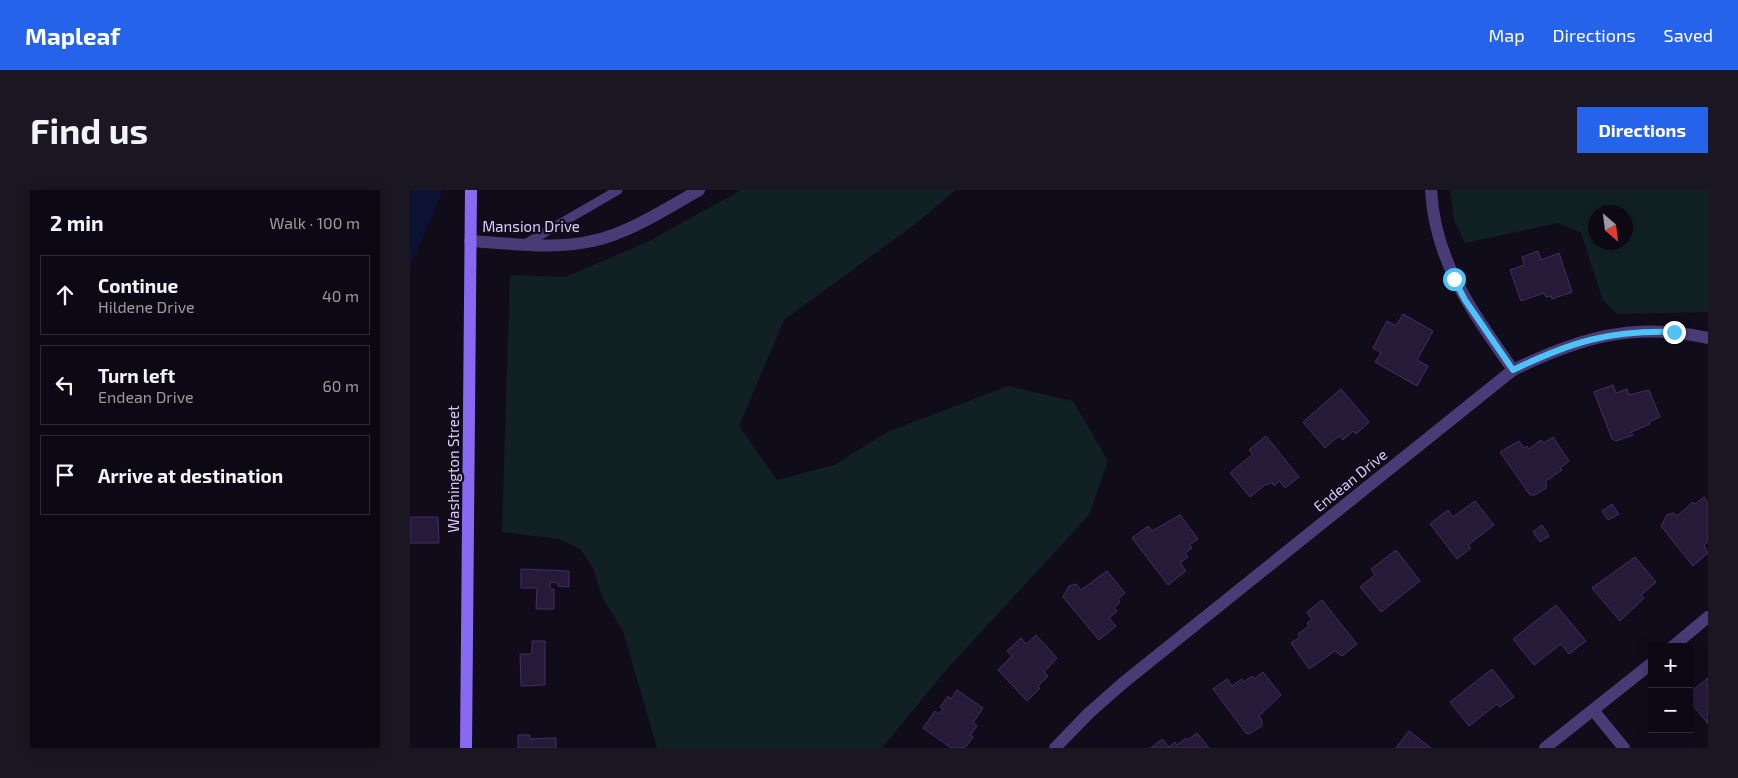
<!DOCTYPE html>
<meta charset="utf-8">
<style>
body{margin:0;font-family:"Exo 2",sans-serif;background:#1b1722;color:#f1f3f6}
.controls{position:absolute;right:15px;bottom:15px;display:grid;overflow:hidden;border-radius:0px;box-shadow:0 2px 12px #0003}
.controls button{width:45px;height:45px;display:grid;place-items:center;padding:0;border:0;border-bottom:1px solid #2d2a34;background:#0d0914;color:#f1f3f6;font:25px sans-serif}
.compass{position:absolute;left:1178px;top:15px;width:45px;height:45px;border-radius:50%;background:#0d0914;box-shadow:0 2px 12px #0003;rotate:152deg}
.stop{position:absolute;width:15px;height:15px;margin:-11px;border:4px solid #4fc3f7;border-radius:50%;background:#fff}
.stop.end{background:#4fc3f7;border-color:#fff;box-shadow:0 1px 5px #0008}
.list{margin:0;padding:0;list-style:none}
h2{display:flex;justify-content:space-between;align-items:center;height:65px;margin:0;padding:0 20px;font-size:21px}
h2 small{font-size:16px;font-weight:400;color:#9a9aa0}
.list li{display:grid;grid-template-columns:32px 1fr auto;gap:15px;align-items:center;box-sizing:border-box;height:80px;margin:0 10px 10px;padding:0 10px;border:1px solid #2d2a34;border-radius:0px}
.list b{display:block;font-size:19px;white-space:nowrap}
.list p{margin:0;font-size:16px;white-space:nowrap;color:#9a9aa0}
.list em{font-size:16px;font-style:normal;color:#9a9aa0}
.icon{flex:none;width:28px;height:28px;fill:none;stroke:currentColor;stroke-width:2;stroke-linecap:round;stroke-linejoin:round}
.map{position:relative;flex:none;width:1298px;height:558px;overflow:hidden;border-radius:0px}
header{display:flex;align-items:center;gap:30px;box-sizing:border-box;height:70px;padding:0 25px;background:#2563eb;color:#fff}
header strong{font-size:24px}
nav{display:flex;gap:28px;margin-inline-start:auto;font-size:18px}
.intro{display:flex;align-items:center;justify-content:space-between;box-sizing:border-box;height:120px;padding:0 30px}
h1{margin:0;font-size:35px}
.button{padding:12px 22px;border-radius:0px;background:#2563eb;color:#fff;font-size:18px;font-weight:700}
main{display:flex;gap:30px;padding:0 30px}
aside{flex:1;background:#0d0914;border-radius:0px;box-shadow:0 2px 12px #0003}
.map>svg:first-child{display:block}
.green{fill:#102023;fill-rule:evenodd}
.water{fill:#0c1233}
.building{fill:#261a39;stroke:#432e63}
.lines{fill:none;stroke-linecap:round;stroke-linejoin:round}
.lane{stroke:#493b75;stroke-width:9}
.street{stroke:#493b75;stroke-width:12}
.secondary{stroke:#8869f2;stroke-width:12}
.route{stroke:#4fc3f7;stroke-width:6}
.labels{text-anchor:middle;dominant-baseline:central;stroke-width:4.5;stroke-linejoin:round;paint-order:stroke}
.street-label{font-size:15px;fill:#d9c9fa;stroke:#110c1a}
</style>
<header>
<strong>Mapleaf</strong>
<nav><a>Map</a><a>Directions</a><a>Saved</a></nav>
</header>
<div class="intro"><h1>Find us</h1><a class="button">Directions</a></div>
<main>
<aside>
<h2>2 min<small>Walk · 100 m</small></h2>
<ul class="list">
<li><svg class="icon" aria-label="ahead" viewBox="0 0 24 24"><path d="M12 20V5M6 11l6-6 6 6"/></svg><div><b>Continue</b><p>Hildene Drive</p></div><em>40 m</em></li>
<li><svg class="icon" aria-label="left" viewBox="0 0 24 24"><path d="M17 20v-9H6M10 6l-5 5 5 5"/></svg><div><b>Turn left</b><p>Endean Drive</p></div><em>60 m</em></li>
<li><svg class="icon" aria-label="arrive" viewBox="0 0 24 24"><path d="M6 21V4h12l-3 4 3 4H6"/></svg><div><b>Arrive at destination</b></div></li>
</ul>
</aside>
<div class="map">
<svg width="1298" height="558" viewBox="0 0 1298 558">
<rect width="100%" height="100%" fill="#110c1a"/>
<g class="green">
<polygon points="331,0 546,0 504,35 374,130 329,236 367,290 424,275 477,242 598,196 663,211 698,271 679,325 536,480 472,558 247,558 213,441 192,407 183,378 170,359 149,349 92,342 100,85 155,87 237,52"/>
<path d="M1040 0H1298V122L1207 124 1193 110 1171 43 1148 33 1055 53 1044 30ZM1186 22H1216V52H1186Z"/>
</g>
<polygon class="water" points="0,0 33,0 0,76"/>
<g class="building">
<polygon points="1128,61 1131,70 1149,63 1162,102 1142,109 1141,106 1136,107 1134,103 1111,111 1100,80 1114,75 1112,67"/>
<polygon points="993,124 1023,141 1007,170 1018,176 1007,196 965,172 971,163 963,158 977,131 986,136"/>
<polygon points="1203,195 1206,203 1217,199 1219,205 1239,200 1250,227 1239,232 1240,234 1221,242 1223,245 1206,251 1202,249 1184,202"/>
<polygon points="931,199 959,232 946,244 943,241 933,250 929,246 915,258 893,232"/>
<polygon points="856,246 889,287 875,298 869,291 864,296 862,292 858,295 856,294 840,307 820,283 843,264 839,260"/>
<polygon points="1143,247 1159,271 1150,278 1152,280 1136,291 1136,298 1125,305 1120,305 1090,262 1109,251 1114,258 1117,256 1119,259 1131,250 1134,253"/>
<polygon points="1294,307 1298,313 1298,352 1294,355 1298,363 1283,376 1251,336 1257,325 1264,323 1267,326 1283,312 1285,314"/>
<polygon points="1065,311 1084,335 1058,355 1061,358 1047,369 1020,334 1038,320 1043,327"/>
<polygon points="1202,314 1209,324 1198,330 1192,321"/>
<polygon points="770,325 788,349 779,355 782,358 775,363 778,367 770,373 776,381 758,395 722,348 738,336 742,341"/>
<polygon points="0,327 28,327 29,353 0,353"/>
<polygon points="1132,335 1139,346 1130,352 1123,342"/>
<polygon points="986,360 1010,391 971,422 950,397 965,385 961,379"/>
<polygon points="1225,367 1246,392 1231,405 1234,408 1210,431 1182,398"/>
<polygon points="111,379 159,381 159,397 148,396 148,393 140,392 140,399 144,399 144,419 126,419 127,398 111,398"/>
<polygon points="697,381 715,403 708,409 710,412 704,418 707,421 699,428 706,436 689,450 653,407 659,396 666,394 671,400"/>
<polygon points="912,410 947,454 932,466 925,461 899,479 881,453 890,447 888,444 899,436 897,433 902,430 897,422"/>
<polygon points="1146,415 1176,451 1159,464 1151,454 1124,475 1103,449"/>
<polygon points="626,445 647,468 634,482 638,486 628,496 630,498 617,511 588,480 602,466 597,461 611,448 616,454"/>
<polygon points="122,451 135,451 135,495 111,496 110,464 122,464"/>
<polygon points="1082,479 1104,507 1090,517 1087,514 1059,536 1040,512"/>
<polygon points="853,482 871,505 849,526 852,531 852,536 839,544 836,543 803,499 817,489 822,496 832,489 834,492 842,486 844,489"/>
<polygon points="1298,488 1298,534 1279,510 1279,503"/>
<polygon points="547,500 573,518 563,533 567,536 560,545 563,547 555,558 541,558 513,538 525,521 529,524 533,519 530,517 538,506 541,509"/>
<polygon points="999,541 1021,558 986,558"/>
<polygon points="787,543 799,558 741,558 752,549 759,557 765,552 767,555 776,548 778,550"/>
<polygon points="108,545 120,545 120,549 146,548 146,558 108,558"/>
</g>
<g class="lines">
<polyline class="lane" points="115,54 208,0"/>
<g class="street">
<path d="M1021 0C1025 73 1063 122 1103 180"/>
<path d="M60 51C99 53 143 60 182 51 217 44 258 18 289 0"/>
<polyline points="1262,457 1298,427"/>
<polyline points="1183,520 1214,558"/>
<path d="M645 558 679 523 713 493 1103 180C1169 148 1224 131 1298 148"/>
<polyline points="1135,558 1242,473"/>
</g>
<polyline class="secondary" points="56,558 61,0"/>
</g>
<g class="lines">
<path class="route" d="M1044 89 1055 110 1103 180C1161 152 1199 140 1264 142"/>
</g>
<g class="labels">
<g class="street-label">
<text x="121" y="36">Mansion Drive</text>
<text transform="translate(43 279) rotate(-90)">Washington Street</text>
<text transform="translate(940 290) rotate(-39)">Endean Drive</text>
</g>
</g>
</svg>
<div class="controls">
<button>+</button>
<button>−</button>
</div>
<svg class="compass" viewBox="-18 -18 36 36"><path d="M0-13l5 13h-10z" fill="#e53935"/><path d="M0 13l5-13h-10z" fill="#9a9aa0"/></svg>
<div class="stop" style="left:1044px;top:89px"></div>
<div class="stop end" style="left:1264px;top:142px"></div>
</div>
</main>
